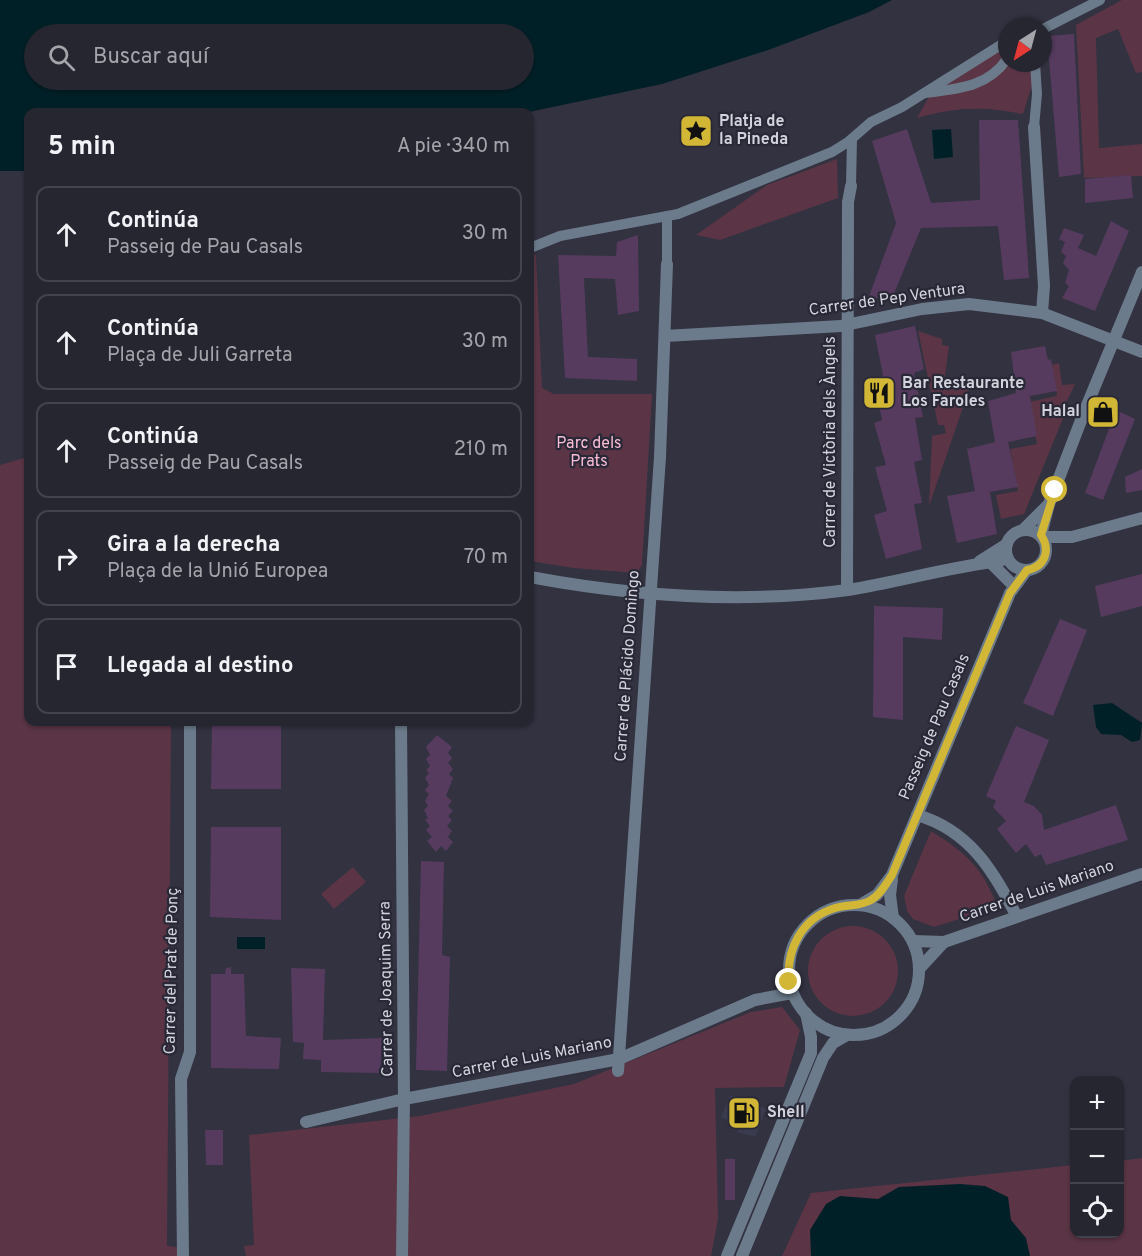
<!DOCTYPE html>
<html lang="es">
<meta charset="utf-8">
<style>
body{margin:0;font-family:Overpass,sans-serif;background:#2e2e39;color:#f1f3f6}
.controls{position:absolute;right:18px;bottom:18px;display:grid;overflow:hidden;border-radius:12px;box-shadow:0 2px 4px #0004}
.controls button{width:54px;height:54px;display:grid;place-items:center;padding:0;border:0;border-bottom:2px solid #42434d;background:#262631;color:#f1f3f6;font:30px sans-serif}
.compass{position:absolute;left:998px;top:18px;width:54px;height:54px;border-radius:50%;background:#262631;box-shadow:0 2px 4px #0004;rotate:216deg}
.stop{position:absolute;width:18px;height:18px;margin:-14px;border:4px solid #d2b635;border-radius:50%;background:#fff}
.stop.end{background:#d2b635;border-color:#fff;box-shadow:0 2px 6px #0008}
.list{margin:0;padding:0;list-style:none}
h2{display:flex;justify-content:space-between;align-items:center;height:78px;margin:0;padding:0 24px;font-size:26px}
h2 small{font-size:20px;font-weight:400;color:#a4a5ab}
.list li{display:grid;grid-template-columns:39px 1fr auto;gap:18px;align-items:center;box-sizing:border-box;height:96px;margin:0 12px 12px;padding:0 12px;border:2px solid #42434d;border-radius:12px}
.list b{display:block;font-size:22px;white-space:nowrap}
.list p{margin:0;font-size:20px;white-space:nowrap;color:#a4a5ab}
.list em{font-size:20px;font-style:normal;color:#a4a5ab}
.icon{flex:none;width:33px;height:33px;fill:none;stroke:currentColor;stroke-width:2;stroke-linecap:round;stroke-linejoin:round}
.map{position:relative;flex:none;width:1142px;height:1256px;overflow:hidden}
.search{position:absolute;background:#262631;box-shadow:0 2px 4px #0004;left:24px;top:24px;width:510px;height:66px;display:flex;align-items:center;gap:15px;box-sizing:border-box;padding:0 21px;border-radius:33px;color:#a4a5ab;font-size:22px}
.panel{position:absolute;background:#262631;box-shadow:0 2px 4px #0004;left:24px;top:108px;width:510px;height:618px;border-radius:12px}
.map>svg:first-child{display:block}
.built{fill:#3b3b50}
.green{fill:#5b3545}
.water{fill:#002027;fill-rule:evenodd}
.building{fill:#563b5e}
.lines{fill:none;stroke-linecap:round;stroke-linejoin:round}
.pedestrian{stroke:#6c7b8b;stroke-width:10}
.minor{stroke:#6c7b8b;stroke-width:12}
.tertiary{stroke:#6c7b8b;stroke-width:12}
.route{stroke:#d2b635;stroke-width:8}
.labels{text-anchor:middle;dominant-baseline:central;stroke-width:4.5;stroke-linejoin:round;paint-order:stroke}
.poi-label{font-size:16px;font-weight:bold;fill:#d3d3dd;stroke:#282837;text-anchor:start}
.street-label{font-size:16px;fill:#d3d3dd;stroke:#282837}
.park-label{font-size:16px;fill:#fbbdd5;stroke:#282837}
</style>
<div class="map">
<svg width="1142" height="1256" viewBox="0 0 1142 1256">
<rect width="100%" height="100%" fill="#323241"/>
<polygon class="built" points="731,1095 746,1101 745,1106 748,1106 750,1100 766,1109 755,1137 737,1132 740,1126 721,1117"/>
<g class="green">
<polygon points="1122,0 1142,0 1142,72 1136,73 1118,29 1096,38 1099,148 1142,144 1142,176 1084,178 1076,25"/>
<path d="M1007 48V63H1031L1032 85 1023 114C982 106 957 107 917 118L931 93 990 53Z"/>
<polygon points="837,159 838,198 720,240 696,235 767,185"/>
<polygon points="534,255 536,255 542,388 554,394 652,394 642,565 637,573 573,568 530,561 530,259"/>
<polygon points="918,331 942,339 942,345 949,346 944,383 970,387 929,506 932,436 946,433 944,425 938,425"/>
<polygon points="1059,363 1062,385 1075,384 1066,403 1068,406 1024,514 1001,519 996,495 1018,491 1010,449 1037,444 1029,402 1057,396 1052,365"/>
<polygon points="28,457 28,722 171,722 167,1246 177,1247 177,1256 0,1256 0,465"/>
<path d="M931 831C965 852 984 869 997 907L934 927 913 919 907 911 904 896Z"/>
<polygon points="353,867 366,882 334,909 321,894"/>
<circle cx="853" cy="971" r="45"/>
<polygon points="782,1007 800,1030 784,1087 715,1088 718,1219 711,1256 246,1256 244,1246 254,1245 249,1135 420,1116 574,1084 751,1012"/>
<polygon points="1142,1158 1142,1256 782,1256 811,1193 1074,1165 1074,1234 1120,1234 1120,1161"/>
</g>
<g class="water">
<path d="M0 0H892L869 12 771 49 662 84 529 112H28V171H0ZM524 34V80H34V34Z"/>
<polygon points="951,129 953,157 934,159 932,130"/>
<polygon points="1112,703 1142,723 1140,740 1132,742 1121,735 1101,734 1096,727 1093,705"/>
<rect x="237" y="937" width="28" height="12"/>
<polygon points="960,1184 985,1186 1008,1197 1011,1220 1026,1238 1030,1256 811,1256 810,1230 826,1204 840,1196 878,1199 899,1187"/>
</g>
<g class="building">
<polygon points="1074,34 1081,174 1059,177 1047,36"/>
<polygon points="979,120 1018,120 1029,278 1004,280 998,226 921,228 893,296 868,299 896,223 872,141 907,129 931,203 980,200"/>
<polygon points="1131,175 1133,198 1085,203 1085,179"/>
<polygon points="1111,221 1129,231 1095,311 1062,298 1069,286 1065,283 1069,270 1063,263 1066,256 1061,252 1065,242 1059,239 1064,228 1084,235 1078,248 1096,256"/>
<polygon points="638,235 639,311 618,315 615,279 584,278 588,357 637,359 637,381 565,378 558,255 616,256 617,242"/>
<polygon points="915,326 924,369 914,373 923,417 915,418 922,460 914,462 922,503 914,504 922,549 886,559 874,515 887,511 875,467 886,465 874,423 882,420 874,381 883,375 875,335"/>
<polygon points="1045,346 1048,360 1051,359 1057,391 1030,396 1037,436 1008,442 1018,487 990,492 997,534 957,543 947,496 975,491 967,449 995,442 988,401 1016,393 1011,352"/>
<polygon points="1116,410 1135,419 1103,500 1085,493"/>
<polygon points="1142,469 1142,490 1126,493 1125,477"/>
<polygon points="1142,574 1142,606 1101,617 1095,586"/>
<polygon points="874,606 943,608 942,640 903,637 903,720 873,717"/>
<polygon points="1060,619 1087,630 1053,716 1023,703"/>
<polygon points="212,722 281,722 281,789 211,789"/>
<polygon points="1016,726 1049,740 1024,802 1034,806 1042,815 1044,830 1116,805 1128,840 1046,865 1041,854 1035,857 1026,844 1016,853 997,829 1006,821 993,807 996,801 986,796"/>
<polygon points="437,735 452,747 448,753 452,758 448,763 453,769 449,774 453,778 446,796 452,801 448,806 453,811 448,816 452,820 447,826 452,831 448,837 453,842 446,851 441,846 436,852 427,841 432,837 426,830 430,826 425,820 428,818 424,810 428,806 425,801 429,794 425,790 429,785 425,778 429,773 426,770 430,766 426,759 430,755 426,747"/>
<polygon points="211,827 281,827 281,920 210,917"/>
<polygon points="421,861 444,862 442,955 450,957 447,1071 416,1070"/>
<polygon points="231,967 231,974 244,974 246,1036 281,1038 279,1069 211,1068 211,974 225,974 226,968"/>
<polygon points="291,968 325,969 323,1040 382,1038 380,1073 321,1072 321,1060 303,1059 304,1043 293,1042"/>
<polygon points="205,1130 223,1130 223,1165 206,1165"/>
<rect x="725" y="1159" width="10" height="41"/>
</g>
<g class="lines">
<g class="pedestrian">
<polyline points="1043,29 1100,0"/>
<path d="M925 93C956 89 987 88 1007 59"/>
<polyline points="1034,127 1037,94 1035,63"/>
<polyline points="851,186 852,139"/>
<polyline points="667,216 667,264"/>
<polyline points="530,248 560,236 678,214 832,152 848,142 871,122 902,107 1007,41"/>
</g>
<g class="minor">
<polyline points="1034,127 1044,286 1042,313"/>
<polyline points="665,336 841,326 922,309 969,304 1042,313 1142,352"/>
<polyline points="980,561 1007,544"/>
<polyline points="990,562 1010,582"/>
<path d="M530 577C632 596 743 604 848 590 899 582 948 567 1000 561L1007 557"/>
<polyline points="847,590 848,202 851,186"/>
<polyline points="401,722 404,1099 402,1256"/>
<path d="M917 815C969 830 994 871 1017 917"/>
<polyline points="913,941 944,942 920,968"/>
<polyline points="944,942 1142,874"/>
<polyline points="618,1071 660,457 667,264"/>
<polyline points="306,1122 404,1099 619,1059 755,1000 792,993"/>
<polyline points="183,1256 181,1079 190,1052 190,722"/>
</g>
<g class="tertiary">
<circle cx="1026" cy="550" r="20"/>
<polyline points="1023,530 1049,504"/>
<polyline points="1041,535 1049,504 1085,410 1142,272"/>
<polyline points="1042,537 1072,537 1142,518"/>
<polyline points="892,879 890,895 893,918"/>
<circle cx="854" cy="970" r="65"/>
<polyline points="860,905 877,895 892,875 1010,593 1027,570"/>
<polyline points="727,1256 811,1053 811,1037 806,1013"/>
<polyline points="742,1256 823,1058 833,1043 847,1035"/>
</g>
</g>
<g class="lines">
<path class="route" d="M789 982C786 949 802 918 835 908 847 904 860 907 871 900 881 894 886 884 892 875L1010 593 1027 570C1045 567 1051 550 1041 535L1055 490"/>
</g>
<defs>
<symbol id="sight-square" viewBox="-11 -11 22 22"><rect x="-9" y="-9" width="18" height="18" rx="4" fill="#d2b635" stroke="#282837"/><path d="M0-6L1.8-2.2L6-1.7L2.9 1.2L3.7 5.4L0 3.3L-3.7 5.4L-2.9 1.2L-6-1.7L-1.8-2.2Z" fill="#111"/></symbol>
<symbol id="restaurant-square" viewBox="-11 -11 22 22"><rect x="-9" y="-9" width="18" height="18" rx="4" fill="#d2b635" stroke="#282837"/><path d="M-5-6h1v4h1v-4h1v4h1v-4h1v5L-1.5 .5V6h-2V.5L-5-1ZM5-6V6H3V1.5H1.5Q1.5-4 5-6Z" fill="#111"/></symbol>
<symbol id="shop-square" viewBox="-11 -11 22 22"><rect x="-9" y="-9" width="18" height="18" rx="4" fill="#d2b635" stroke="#282837"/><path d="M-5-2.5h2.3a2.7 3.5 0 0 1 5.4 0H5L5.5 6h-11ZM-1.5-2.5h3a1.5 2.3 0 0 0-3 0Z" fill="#111"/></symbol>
<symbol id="fuel-square" viewBox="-11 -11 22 22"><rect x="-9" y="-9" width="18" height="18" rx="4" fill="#d2b635" stroke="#282837"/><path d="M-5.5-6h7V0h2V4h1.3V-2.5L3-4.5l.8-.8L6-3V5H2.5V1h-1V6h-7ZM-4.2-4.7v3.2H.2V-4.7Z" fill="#111"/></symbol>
</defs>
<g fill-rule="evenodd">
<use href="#sight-square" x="677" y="112" width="38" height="38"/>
<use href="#restaurant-square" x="860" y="374" width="38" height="38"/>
<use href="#shop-square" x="1084" y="393" width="38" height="38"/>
<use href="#fuel-square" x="725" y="1094" width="38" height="38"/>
</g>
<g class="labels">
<g class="poi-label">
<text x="719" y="122">Platja de<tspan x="719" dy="18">la Pineda</tspan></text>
<text x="902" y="384">Bar Restaurante<tspan x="902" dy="18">Los Faroles</tspan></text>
<text x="1080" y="412" text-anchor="end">Halal</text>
<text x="767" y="1113">Shell</text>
</g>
<g class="street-label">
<text transform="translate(887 300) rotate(-8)">Carrer de Pep Ventura</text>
<text transform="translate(831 442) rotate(-90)">Carrer de Victòria dels Àngels</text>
<text transform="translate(628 666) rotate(-86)">Carrer de Plácido Domingo</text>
<text transform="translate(935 727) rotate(-67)">Passeig de Pau Casals</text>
<text transform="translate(1037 892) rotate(-19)">Carrer de Luis Mariano</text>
<text transform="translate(172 971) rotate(-89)">Carrer del Prat de Ponç</text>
<text transform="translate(387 989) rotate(-91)">Carrer de Joaquim Serra</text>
<text transform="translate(532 1058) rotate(-11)">Carrer de Luis Mariano</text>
</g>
<g class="park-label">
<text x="589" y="444">Parc dels<tspan x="589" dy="18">Prats</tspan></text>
</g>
</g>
</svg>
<div class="controls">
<button>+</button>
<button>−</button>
<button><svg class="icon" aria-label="locate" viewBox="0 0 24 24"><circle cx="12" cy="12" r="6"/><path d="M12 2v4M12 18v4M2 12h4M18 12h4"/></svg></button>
</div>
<svg class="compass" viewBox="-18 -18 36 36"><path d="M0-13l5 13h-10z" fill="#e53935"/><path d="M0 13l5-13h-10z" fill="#a4a5ab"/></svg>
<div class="stop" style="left:1055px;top:490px"></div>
<div class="stop end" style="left:789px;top:982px"></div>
<div class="search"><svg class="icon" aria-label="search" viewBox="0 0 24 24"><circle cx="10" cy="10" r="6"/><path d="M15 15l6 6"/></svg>Buscar aquí</div>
<section class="panel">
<h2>5 min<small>A pie · 340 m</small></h2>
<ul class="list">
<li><svg class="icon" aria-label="ahead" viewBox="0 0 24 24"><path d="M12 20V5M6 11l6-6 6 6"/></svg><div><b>Continúa</b><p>Passeig de Pau Casals</p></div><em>30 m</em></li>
<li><svg class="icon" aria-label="ahead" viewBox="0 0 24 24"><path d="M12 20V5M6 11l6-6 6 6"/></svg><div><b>Continúa</b><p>Plaça de Juli Garreta</p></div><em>30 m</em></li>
<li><svg class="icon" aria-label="ahead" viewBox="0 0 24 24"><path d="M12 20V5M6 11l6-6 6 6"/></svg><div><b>Continúa</b><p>Passeig de Pau Casals</p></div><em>210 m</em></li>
<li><svg class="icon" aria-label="right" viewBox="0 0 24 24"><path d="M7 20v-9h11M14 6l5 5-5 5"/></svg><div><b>Gira a la derecha</b><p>Plaça de la Unió Europea</p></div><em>70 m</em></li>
<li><svg class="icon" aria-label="arrive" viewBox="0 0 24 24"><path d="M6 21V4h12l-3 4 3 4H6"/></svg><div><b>Llegada al destino</b></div></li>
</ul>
</section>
</div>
